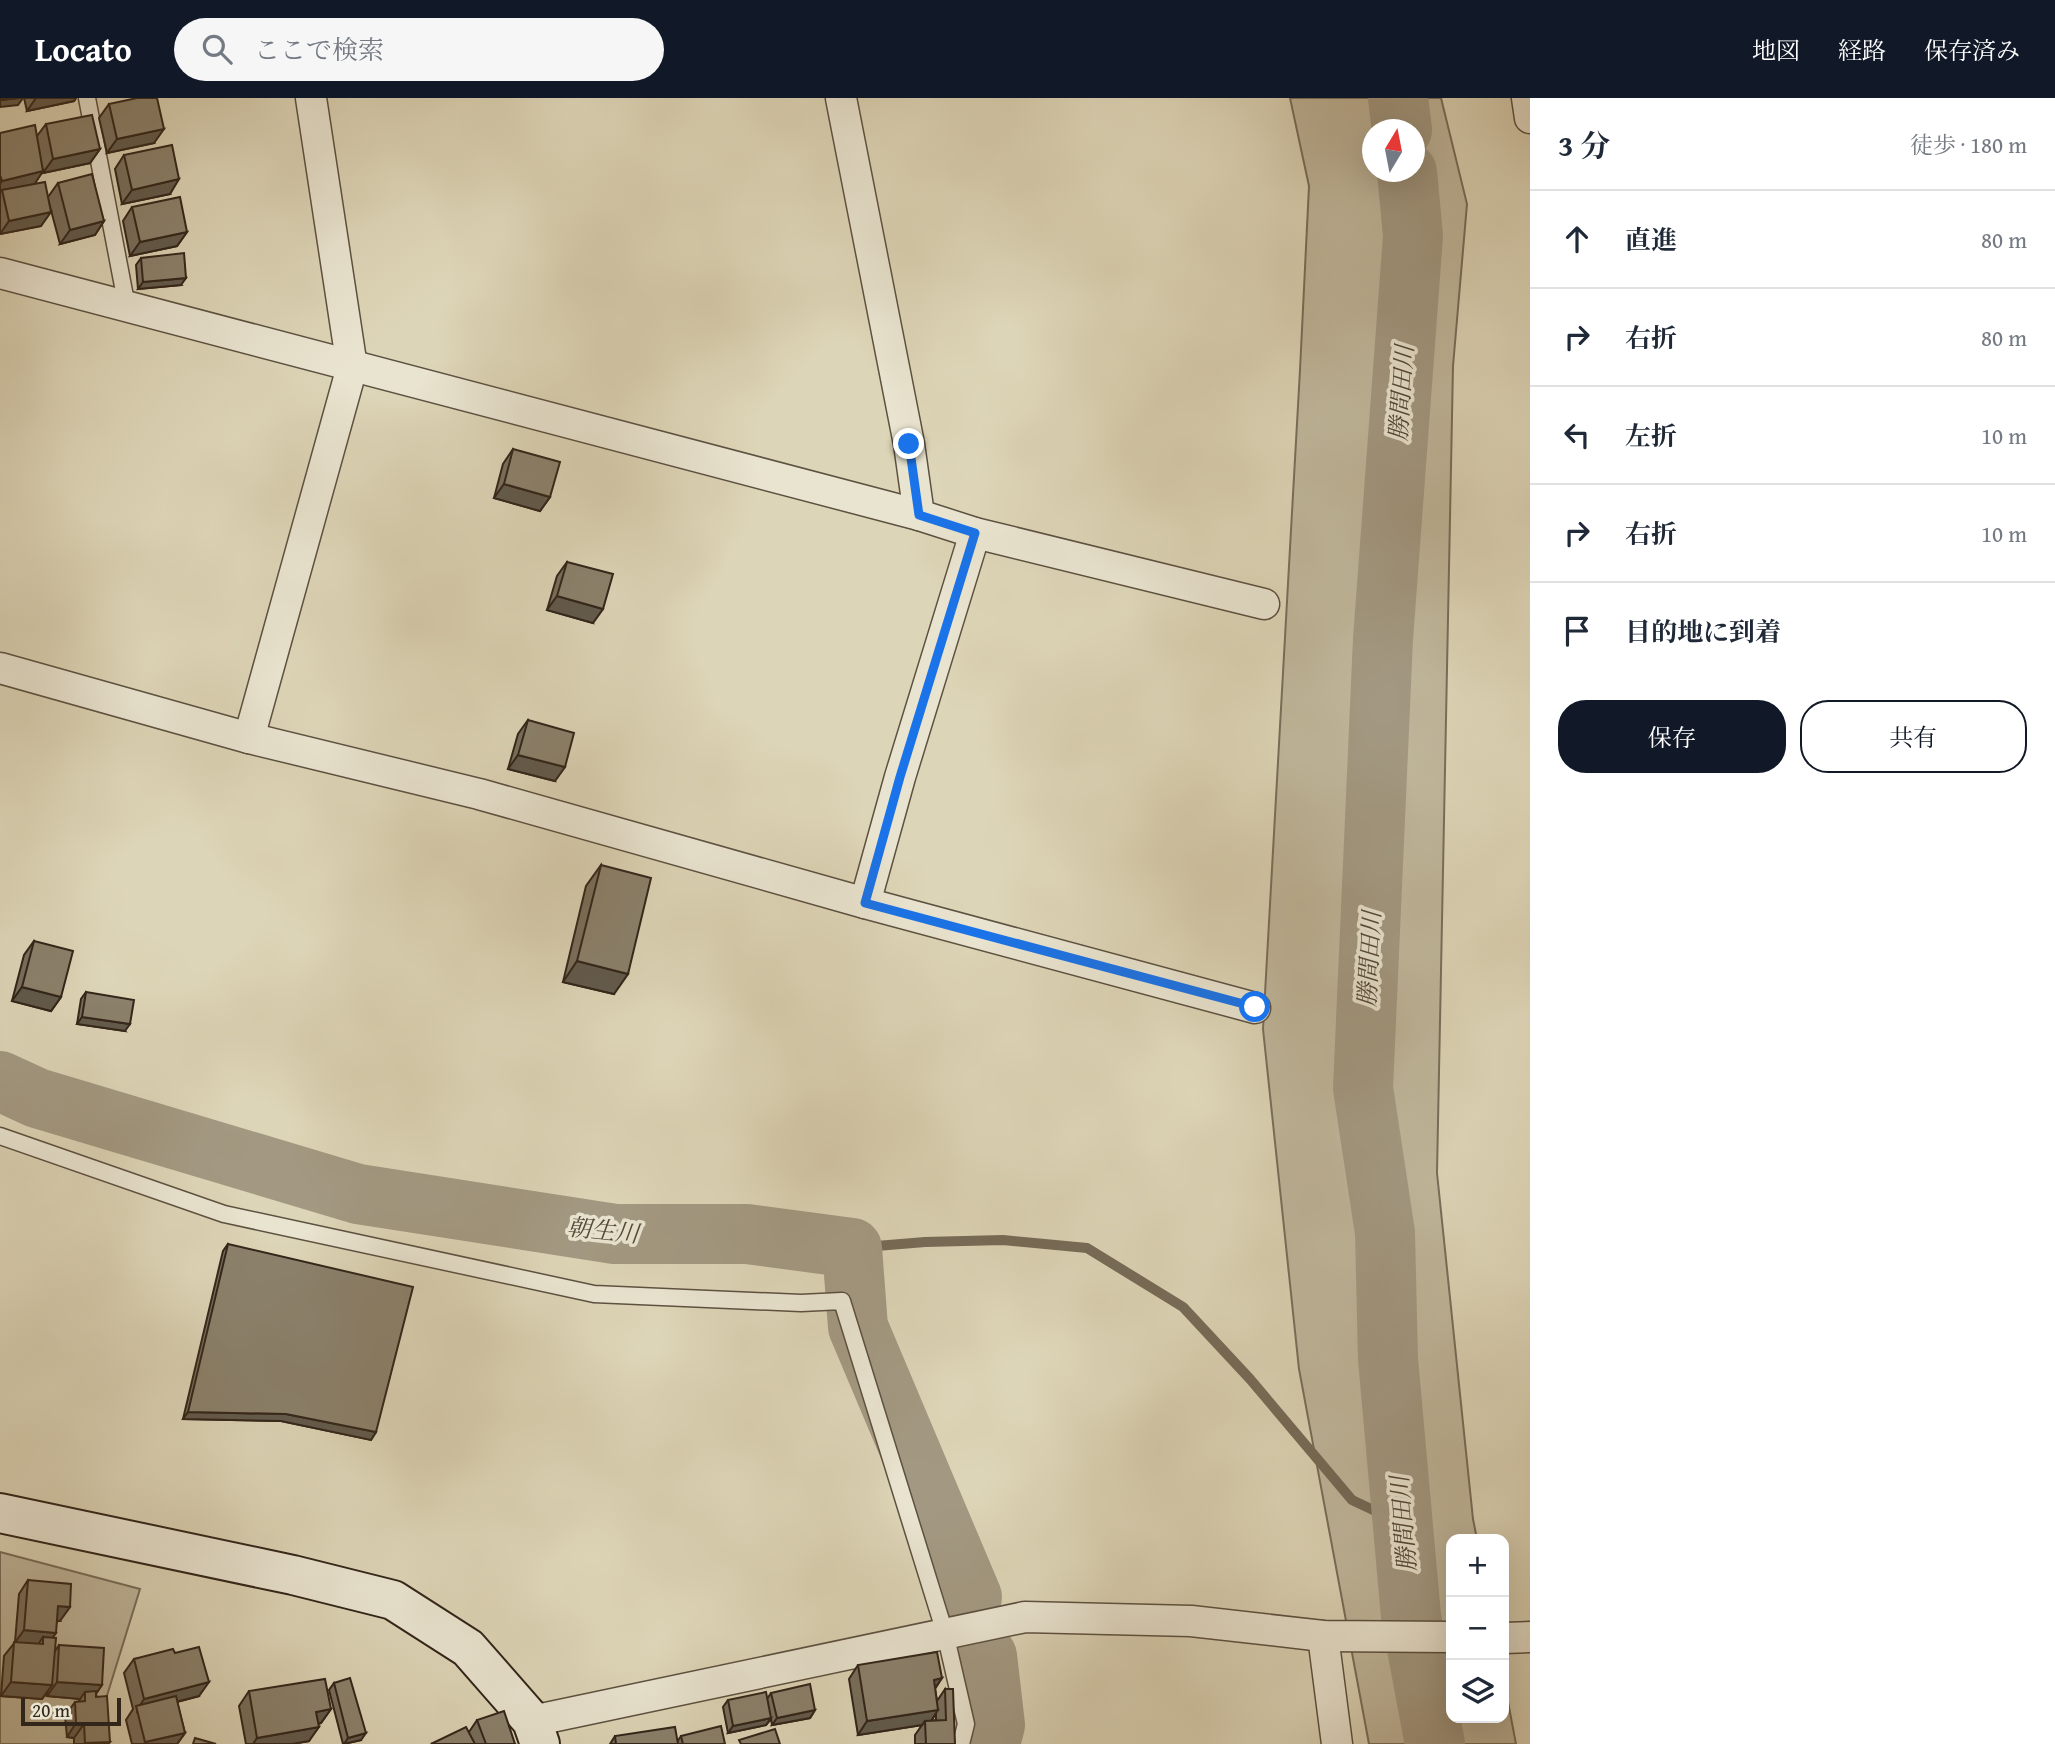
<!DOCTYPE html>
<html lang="ja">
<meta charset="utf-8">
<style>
body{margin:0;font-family:"Gentium Book Plus","Noto Serif JP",serif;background:#f6f6f7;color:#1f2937}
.controls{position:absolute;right:21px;bottom:21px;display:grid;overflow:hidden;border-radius:14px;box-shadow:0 7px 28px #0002}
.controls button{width:63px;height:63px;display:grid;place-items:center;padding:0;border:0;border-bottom:2px solid #e0e1e3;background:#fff;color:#1f2937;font:35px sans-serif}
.compass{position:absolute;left:1362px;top:21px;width:63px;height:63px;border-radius:50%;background:#fff;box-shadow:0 7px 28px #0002;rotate:10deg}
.scale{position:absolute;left:21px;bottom:18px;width:100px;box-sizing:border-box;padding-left:7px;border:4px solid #32251a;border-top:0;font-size:19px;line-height:24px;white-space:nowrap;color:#32251a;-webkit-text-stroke:5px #e9e4d0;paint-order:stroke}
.stop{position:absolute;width:21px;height:21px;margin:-16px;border:5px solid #1a73e8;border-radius:50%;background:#fff}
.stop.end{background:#1a73e8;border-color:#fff;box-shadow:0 2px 7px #0008}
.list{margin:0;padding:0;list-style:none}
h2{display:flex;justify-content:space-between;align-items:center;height:91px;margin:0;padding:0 28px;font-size:30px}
h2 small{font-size:23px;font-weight:400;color:#747a83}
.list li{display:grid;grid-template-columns:46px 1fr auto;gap:21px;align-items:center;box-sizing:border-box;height:98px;padding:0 28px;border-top:2px solid #e0e1e3}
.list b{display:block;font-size:26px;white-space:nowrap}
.list em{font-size:23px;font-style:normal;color:#747a83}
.actions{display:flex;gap:14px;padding:21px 28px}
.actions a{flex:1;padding:16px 0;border:2px solid #111827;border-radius:28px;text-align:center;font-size:24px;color:#111827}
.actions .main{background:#111827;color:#fff}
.icon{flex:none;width:38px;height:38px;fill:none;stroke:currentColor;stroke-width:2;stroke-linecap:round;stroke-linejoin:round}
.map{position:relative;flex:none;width:1530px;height:1646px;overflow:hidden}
header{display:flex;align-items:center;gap:42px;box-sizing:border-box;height:98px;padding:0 35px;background:#111827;color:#fff}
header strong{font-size:33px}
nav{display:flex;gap:38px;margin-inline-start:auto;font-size:24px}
.search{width:490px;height:63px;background:#f6f6f7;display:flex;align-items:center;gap:18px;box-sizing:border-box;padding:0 24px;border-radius:38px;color:#747a83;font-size:26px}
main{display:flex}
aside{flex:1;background:#fff}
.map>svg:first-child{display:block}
.green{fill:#c0b79c;stroke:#796e5b;stroke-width:2;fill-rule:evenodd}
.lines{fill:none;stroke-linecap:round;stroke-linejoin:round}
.stream{stroke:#766b58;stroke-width:10}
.river{stroke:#a39982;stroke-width:60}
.lane-casing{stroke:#5d5141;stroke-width:19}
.street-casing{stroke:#5d5141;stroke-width:33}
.secondary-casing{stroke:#32251a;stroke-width:42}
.lane{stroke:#e9e4d0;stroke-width:16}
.street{stroke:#e9e4d0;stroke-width:30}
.secondary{stroke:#e9e4d0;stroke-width:38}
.wall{fill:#786f5d;stroke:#32251a;stroke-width:2;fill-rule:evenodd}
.shaded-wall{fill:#615a4c;stroke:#32251a;stroke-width:2}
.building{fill:#8b816c;stroke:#32251a;stroke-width:2}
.route{stroke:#1a73e8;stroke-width:9}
.labels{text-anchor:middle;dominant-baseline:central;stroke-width:7;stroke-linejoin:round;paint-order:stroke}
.water-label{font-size:24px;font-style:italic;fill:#544839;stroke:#e9e4d0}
</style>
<header>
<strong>Locato</strong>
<div class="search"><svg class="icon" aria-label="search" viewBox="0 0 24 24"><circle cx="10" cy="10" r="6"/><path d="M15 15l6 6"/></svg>ここで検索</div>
<nav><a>地図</a><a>経路</a><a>保存済み</a></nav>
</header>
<main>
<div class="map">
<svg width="1530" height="1646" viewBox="0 0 1530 1646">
<rect width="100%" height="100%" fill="#ddd5b7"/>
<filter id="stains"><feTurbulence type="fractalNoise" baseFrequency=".00286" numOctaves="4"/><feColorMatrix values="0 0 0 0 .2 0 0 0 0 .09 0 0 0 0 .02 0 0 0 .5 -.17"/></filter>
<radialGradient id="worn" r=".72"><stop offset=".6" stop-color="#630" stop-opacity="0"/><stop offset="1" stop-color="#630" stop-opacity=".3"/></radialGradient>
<g class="green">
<path d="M1290 0H1441L1467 106 1453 268 1437 1075 1473 1421 1477 1441H1451V1620H1504V1583L1516 1646H1369L1299 1271 1263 931 1300 272 1309 88ZM1372 32H1414V74H1372Z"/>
<polygon points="0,1454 140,1491 92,1646 0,1646"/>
</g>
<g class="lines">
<polyline class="stream" points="852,1150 925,1144 1003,1142 1087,1150 1183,1209 1250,1281 1352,1402 1403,1426"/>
<g class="river">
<polyline points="1398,0 1402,32"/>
<polyline points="1407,74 1413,138 1383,541 1363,990 1385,1135 1388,1261 1411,1518 1435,1646"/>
<polyline points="0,983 37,1000 358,1096 615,1136 747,1136 852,1150 858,1229 972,1499"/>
<polyline points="987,1558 995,1627 990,1646"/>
</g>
<defs>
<g id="lane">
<polyline points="87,0 127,209"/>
<polyline points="0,1038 224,1116 594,1196 801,1205 842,1203 945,1535 966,1626 961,1646"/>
</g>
<g id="street">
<polyline points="841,0 909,346 919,417 975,435 1264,506"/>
<polyline points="1527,0 1530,20"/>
<polyline points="0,175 919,417"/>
<polyline points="0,570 249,640 479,696 865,805 1255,910"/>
<polyline points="249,640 352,269 311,0"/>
<polyline points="865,805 900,679 975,435"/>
<polyline points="1323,1538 1337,1646"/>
<polyline points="1504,1540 1530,1539"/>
<polyline points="532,1623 1025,1519 1191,1523 1323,1538 1451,1539"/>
</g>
<polyline id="secondary" points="0,1415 293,1477 393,1502 468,1550 532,1623 540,1646"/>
</defs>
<use href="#lane" class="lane-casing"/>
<use href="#street" class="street-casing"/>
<use href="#secondary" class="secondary-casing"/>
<use href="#lane" class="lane"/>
<use href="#street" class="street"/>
<use href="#secondary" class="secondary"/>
</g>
<g class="wall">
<polygon points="24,0 76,0 74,3 27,13"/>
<polygon points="109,6 154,45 107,55 99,20"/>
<polygon points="46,26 100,51 90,65 43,75 43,73 34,86 48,99 58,85 104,123 95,137 60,146 48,101 41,128 0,136 0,35 37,38"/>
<polygon points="124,57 170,96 122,106 115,71"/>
<polygon points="132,109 187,134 177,148 130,158 123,123"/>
<polygon points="141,160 181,187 138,191 136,167"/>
<polygon points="513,351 550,399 540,413 494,400 503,366"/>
<polygon points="567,464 593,525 547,512 557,478"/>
<polygon points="528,622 555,683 508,671 518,636"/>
<polygon points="601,767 614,896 563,884 586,788"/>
<polygon points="34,843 61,899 51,913 12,903 24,857"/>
<polygon points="86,894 125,933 77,926 81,901"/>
<polygon points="228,1146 376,1334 371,1342 281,1323 183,1321 223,1153"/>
<polygon points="28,1482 60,1523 57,1523 52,1540 55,1553 59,1547 102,1587 96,1596 110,1644 108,1646 74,1646 74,1640 67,1639 65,1618 75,1604 78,1604 80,1601 47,1598 47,1594 42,1601 1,1598 4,1558 15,1544 19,1496"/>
<polygon points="175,1555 199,1598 177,1604 185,1635 177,1646 132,1646 126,1622 133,1611 124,1575 134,1561"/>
<path d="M858 1567 942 1580 935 1591 937 1603 945 1591 955 1646H915V1637L922 1627 858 1637 849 1581ZM936 1616V1622L931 1623Z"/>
<polygon points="334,1585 361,1642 343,1646 329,1592"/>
<polygon points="249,1593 331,1611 321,1625 318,1626 309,1643 292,1646 246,1646 239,1608"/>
<polygon points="771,1595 815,1612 810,1620 772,1627 771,1621 766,1627 728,1635 723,1609 728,1602 767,1601"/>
<polygon points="477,1622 515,1646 431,1646 469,1634"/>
<polygon points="615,1638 677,1644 681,1638 725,1646 610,1646"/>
</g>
<g class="shaded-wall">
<polygon points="19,0 23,0 18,7 0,9 0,2"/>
<polygon points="36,0 76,0 74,3 27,13"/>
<polygon points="164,31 154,45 107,55 117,41"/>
<polygon points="100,51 90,65 43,75 53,61"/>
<polygon points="43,73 34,87 2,92 0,95 0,86 2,83"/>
<polygon points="179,81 170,96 122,106 132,92"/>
<polygon points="51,114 41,128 0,136 9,123"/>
<polygon points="104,123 95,137 60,146 70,132"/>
<polygon points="187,134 177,148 130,158 140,144"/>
<polygon points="186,180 181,187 138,191 143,184"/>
<polygon points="504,386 550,399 540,413 494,400"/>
<polygon points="557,498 603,511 593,525 547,512"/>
<polygon points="518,657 565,669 555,683 508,671"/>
<polygon points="577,863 628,876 614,896 563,884"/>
<polygon points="22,889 61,899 51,913 12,903"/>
<polygon points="82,919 130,926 125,933 77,926"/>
<polygon points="188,1314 286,1316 376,1334 371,1342 281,1323 183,1321"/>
<polygon points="58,1508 70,1509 60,1523 48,1522"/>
<polygon points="24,1532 56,1535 46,1549 43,1539 37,1548 14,1546"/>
<polygon points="942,1580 932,1594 934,1582"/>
<polygon points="11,1584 52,1587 42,1601 1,1598"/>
<polygon points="57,1584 102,1587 92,1601 85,1594 80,1601 47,1598"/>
<polygon points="209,1584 199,1598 137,1614 137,1612 144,1601"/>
<polygon points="331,1611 321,1625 306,1628 316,1614"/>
<polygon points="815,1612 810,1620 772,1627 777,1620"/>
<polygon points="938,1612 929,1626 925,1623 922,1627 858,1637 867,1623"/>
<polygon points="771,1620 766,1627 728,1635 733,1628"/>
<polygon points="76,1625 84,1626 74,1640 67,1639"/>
<polygon points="319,1629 309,1643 292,1646 253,1646 257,1640"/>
<polygon points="185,1635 177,1646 144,1646 145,1644"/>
<polygon points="366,1635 361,1642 344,1646 348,1640"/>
<polygon points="110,1644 108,1646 84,1646 85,1645"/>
</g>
<g class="building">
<polygon points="0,0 19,0 0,2"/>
<polygon points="137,0 157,0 164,31 117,41 109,6"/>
<polygon points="92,17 100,51 53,61 46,26"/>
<polygon points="35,27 43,73 2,83 0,77 0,35"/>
<polygon points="172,47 179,81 132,92 124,57"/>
<polygon points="92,76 104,123 70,132 58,85"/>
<polygon points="45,84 51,114 9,123 2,92"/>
<polygon points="180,99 187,134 140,144 132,109"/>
<polygon points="184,155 186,180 143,184 141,160"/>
<polygon points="513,351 560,364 550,399 504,386"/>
<polygon points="567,464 613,476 603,511 557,498"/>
<polygon points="528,622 574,635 565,669 518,657"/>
<polygon points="601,767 651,780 628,876 577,863"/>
<polygon points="34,843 73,853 61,899 22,889"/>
<polygon points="86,894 134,902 130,926 82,919"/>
<polygon points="228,1146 413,1189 376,1334 286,1316 188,1314"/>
<polygon points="28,1482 71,1486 70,1509 58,1508 56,1535 24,1532"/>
<polygon points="43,1539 56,1540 52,1587 11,1584 14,1544 43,1546"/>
<polygon points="59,1547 104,1550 102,1587 57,1584"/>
<polygon points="199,1549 209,1584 144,1601 134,1561 173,1551 175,1555"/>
<polygon points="937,1554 942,1580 934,1582 938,1612 867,1623 858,1567"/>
<polygon points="350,1580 366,1635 348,1640 334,1585"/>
<polygon points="325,1581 331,1611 316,1614 319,1629 257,1640 249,1593"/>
<polygon points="810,1586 815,1612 777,1620 771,1595"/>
<polygon points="945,1591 953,1591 955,1646 926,1646 925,1623 946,1622"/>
<polygon points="96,1593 96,1599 107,1598 110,1644 85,1645 84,1626 76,1625 75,1604 85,1603 85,1594"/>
<polygon points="766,1594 771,1620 733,1628 728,1602"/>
<polygon points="176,1598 185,1635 145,1644 136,1608"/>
<polygon points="504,1613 515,1646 486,1646 477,1622"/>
<polygon points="721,1628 725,1646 683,1646 681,1638"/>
<polygon points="466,1629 475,1646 431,1646"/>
<polygon points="675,1629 678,1646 616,1646 615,1638"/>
<polygon points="775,1631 780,1646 741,1646 739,1642"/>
<polygon points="195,1640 216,1646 193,1646"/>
</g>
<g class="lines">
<polyline class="route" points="909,346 919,417 975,435 900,679 865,805 1255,909"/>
</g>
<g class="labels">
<g class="water-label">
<text transform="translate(1401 295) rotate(-86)">勝間田川</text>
<text transform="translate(1369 861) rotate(-87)">勝間田川</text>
<text transform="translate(603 1132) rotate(6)">朝生川</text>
<text transform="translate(1403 1426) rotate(-95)">勝間田川</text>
</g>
</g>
<rect width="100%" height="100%" filter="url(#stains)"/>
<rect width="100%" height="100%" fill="url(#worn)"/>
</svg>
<div class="controls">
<button>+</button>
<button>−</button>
<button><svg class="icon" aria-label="layers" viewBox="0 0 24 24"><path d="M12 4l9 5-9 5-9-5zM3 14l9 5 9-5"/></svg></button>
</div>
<svg class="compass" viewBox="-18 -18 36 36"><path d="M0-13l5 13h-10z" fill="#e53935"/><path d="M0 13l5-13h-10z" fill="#747a83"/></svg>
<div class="scale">20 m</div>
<div class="stop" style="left:1255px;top:909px"></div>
<div class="stop end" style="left:909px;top:346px"></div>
</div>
<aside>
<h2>3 分<small>徒歩 · 180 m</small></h2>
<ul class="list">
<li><svg class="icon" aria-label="ahead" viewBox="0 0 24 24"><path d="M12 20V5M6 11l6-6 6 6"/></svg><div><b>直進</b></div><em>80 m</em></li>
<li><svg class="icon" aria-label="right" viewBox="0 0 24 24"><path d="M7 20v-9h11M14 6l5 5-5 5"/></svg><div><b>右折</b></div><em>80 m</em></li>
<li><svg class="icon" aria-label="left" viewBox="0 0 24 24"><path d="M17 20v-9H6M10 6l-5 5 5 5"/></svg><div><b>左折</b></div><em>10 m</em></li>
<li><svg class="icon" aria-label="right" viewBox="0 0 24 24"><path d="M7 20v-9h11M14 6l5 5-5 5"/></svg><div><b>右折</b></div><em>10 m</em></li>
<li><svg class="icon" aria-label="arrive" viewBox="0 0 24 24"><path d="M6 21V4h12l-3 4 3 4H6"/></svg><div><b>目的地に到着</b></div></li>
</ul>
<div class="actions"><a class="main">保存</a><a>共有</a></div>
</aside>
</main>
